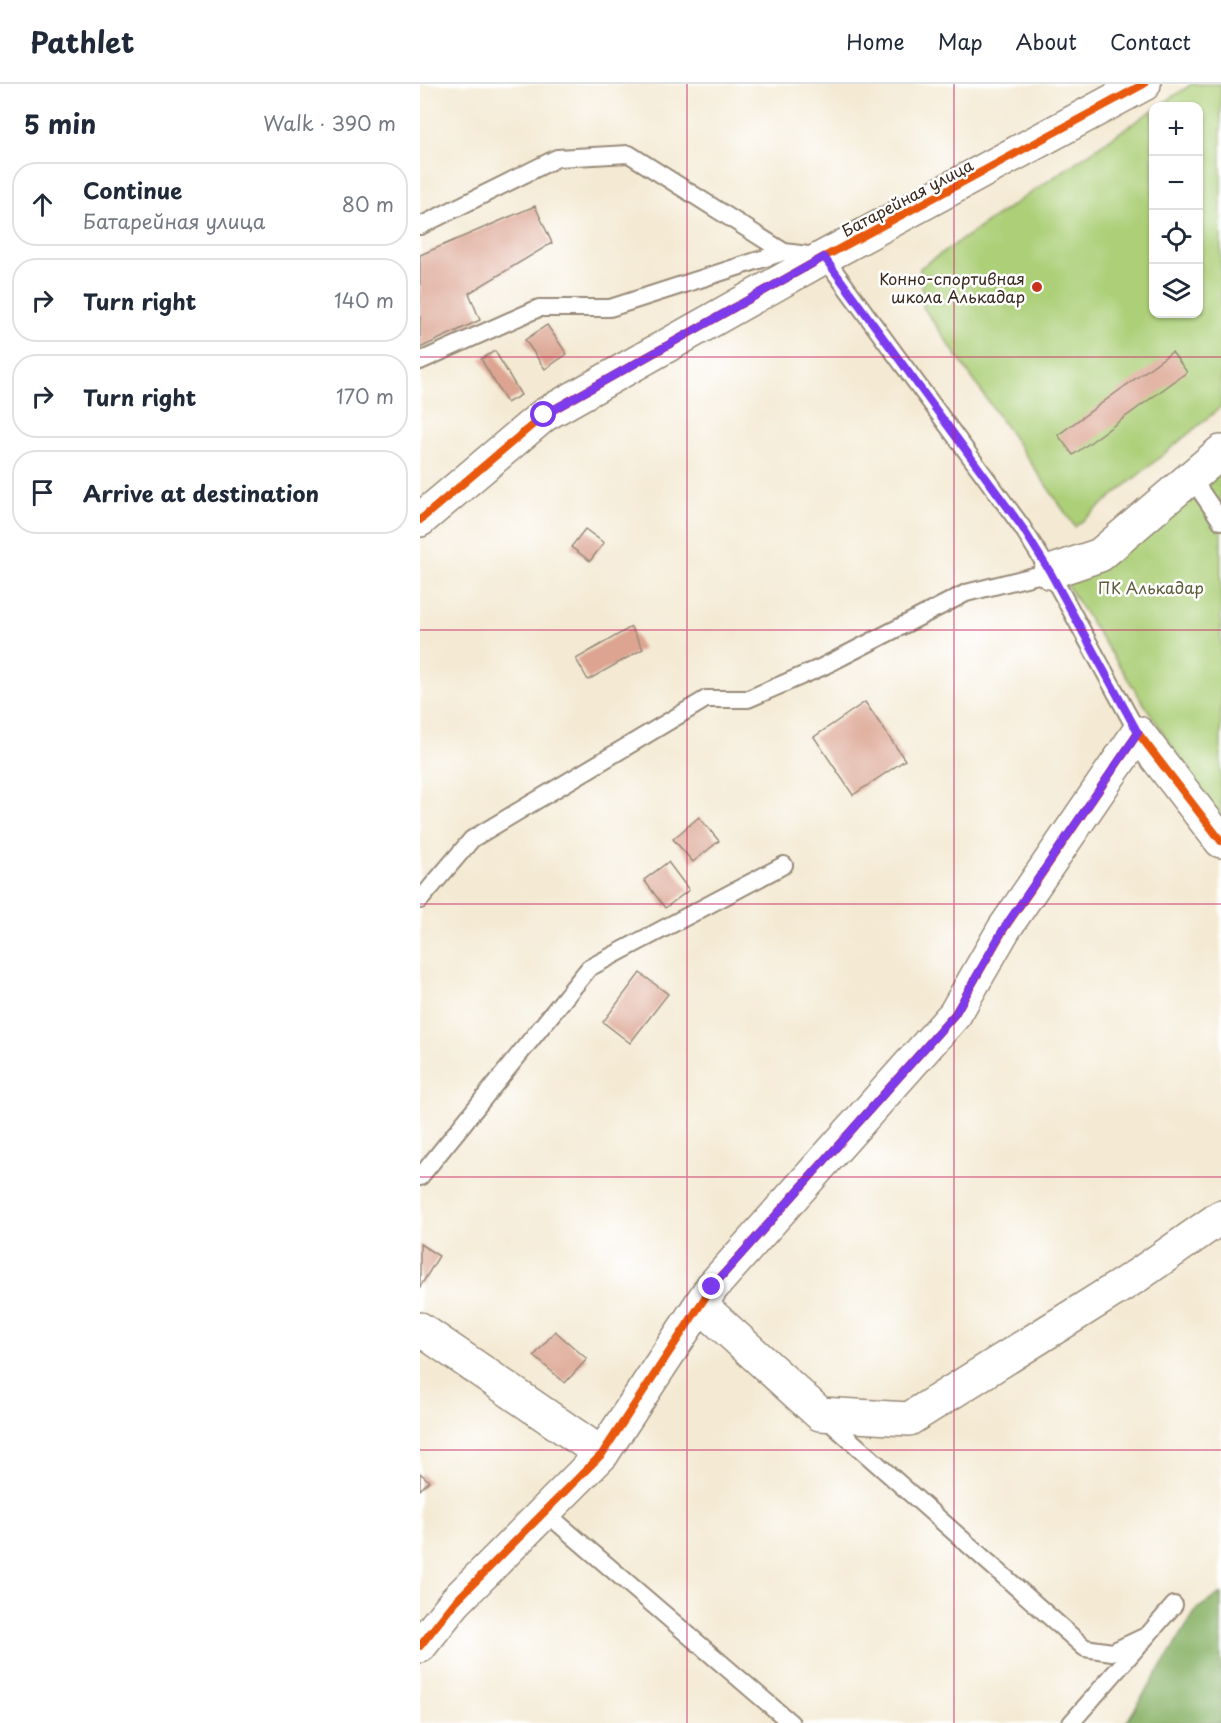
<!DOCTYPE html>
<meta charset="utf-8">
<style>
body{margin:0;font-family:"Playpen Sans",sans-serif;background:#f2f2f3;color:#1f2937}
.controls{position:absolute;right:18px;top:18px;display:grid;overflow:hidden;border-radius:12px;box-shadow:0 2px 4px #0004}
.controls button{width:54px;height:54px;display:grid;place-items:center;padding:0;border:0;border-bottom:2px solid #e0e1e3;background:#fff;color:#1f2937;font:30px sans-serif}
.stop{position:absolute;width:18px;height:18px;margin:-14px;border:4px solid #7c3aed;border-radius:50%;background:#fff}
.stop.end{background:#7c3aed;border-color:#fff;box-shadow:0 2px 6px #0008}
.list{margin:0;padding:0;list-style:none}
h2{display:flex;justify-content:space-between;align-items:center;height:78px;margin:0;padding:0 24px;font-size:26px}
h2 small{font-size:20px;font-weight:400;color:#747a83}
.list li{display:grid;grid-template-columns:39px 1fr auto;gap:18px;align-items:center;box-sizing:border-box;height:84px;margin:0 12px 12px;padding:0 12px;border:2px solid #e0e1e3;border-radius:24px}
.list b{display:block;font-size:22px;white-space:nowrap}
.list p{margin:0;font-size:20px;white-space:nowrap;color:#747a83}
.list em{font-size:20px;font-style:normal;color:#747a83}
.icon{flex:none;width:33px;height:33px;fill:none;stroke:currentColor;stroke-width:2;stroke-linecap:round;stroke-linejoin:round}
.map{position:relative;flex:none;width:801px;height:1639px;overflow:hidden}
header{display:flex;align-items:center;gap:36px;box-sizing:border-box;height:84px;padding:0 30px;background:#fff;border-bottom:2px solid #e0e1e3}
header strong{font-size:28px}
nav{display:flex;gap:33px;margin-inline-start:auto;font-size:21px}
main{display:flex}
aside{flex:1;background:#fff}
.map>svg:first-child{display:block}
.green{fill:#accf77;stroke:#747c4a;stroke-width:1.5}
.forest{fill:#89b268;stroke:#626e43;stroke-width:1.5}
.building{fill:#dca491}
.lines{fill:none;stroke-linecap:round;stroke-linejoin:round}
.lane-casing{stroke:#988a79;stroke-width:20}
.street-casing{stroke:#988a79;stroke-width:36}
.lane{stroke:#fff;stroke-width:16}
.street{stroke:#fff;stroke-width:33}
.cycleway-casing{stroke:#fff;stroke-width:11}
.cycleway{stroke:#e8590c;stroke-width:8}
.route{stroke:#7c3aed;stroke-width:8}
.grid{fill:none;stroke:#c2185b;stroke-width:1.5;stroke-opacity:0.55}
.poi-dot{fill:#c8321e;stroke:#fff;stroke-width:2}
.labels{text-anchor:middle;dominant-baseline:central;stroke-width:5;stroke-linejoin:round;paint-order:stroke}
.street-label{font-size:16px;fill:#3b2a1e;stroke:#fff}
.poi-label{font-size:16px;fill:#3b2a1e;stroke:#fff;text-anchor:end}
.park-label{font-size:16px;fill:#5d5c39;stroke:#fff}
</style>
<header>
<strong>Pathlet</strong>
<nav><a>Home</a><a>Map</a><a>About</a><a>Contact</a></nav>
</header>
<main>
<aside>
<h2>5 min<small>Walk · 390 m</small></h2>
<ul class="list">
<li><svg class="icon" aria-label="ahead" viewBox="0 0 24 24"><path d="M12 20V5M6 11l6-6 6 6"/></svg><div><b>Continue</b><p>Батарейная улица</p></div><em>80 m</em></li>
<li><svg class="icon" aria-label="right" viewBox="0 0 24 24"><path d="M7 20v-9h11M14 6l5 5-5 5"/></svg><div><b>Turn right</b></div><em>140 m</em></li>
<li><svg class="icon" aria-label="right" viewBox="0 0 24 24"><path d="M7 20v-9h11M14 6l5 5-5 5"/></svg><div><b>Turn right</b></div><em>170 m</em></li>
<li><svg class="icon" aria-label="arrive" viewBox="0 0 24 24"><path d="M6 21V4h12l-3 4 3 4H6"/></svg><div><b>Arrive at destination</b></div></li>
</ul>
</aside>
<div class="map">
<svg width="801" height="1639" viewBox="0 0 801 1639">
<rect width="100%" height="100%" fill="#fff"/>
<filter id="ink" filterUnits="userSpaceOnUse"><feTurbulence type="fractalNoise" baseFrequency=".0167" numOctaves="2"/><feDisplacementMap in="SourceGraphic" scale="12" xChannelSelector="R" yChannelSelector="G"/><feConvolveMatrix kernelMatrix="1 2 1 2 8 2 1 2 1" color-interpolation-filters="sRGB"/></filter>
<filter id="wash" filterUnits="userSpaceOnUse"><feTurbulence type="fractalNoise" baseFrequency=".008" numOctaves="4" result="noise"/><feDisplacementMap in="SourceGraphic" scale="24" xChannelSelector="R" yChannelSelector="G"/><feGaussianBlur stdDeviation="1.35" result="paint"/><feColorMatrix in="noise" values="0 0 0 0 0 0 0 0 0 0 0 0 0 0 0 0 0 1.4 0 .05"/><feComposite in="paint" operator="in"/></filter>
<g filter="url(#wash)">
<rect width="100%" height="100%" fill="#f4ead4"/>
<g class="green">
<polygon points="772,0 801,0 801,323 655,443 503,223 500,184 733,26 734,230 778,230 778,22 739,22"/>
<polygon points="801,374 801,738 635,483"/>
</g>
<polygon class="forest" points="801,1509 801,1639 706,1639 777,1525"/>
<g id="blocks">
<g class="building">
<polygon points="115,122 132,159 49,209 60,236 0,264 0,171"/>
<polygon points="127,241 147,270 125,285 105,256"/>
<polygon points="75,267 101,311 87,319 61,275"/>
<polygon points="752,268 767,288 653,371 638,351"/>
<polygon points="165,445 184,459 170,477 151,463"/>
<polygon points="211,543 223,565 168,596 156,575"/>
<polygon points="445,618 485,676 433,711 394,653"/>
<polygon points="279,733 299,757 273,778 253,755"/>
<polygon points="248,778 269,806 245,824 224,796"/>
<polygon points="220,889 248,910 210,959 183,938"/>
<polygon points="0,1160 19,1172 0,1203"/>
<polygon points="135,1247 167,1275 145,1299 114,1272"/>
<polygon points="0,1389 9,1397 0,1406"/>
</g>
</g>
</g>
<g filter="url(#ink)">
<use href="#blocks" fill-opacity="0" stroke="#988a79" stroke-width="1.5"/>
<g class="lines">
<defs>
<g id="lane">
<polyline points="0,142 137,74 209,70 364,168"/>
<polyline points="0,277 119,224 190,224 364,168 404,173 602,443 630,488 718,649"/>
<polyline points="771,393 801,437"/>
<polyline points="0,816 52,755 286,615 328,615 402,583 546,509 630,488"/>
<polyline points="0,1093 169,884 364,781"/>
<polyline points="403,1332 665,1564 692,1568 728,1551"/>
<polyline points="125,1428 371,1639"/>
<polyline points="651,1639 754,1521"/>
</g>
<g id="street">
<polyline points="0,436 124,331 404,173 724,0"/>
<polyline points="630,488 680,471 801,368"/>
<polyline points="288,1228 400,1330 489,1335 718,1191 801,1133"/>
<polyline points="0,1245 182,1370"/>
<polyline points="0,1562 35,1518 182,1370 292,1203 535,930 584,845 718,649 801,757"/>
</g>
</defs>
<use href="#lane" class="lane-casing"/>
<use href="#street" class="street-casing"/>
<use href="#lane" class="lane"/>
<use href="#street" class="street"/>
<defs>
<g id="cycleway">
<polyline points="0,436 124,331 404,173 724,0"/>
<polyline points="0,1562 35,1518 182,1370 292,1203 535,930 584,845 718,649 801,757"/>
</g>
</defs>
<use href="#cycleway" class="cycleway-casing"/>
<use href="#cycleway" class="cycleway"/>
</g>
</g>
<g class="lines" filter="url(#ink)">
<polyline class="route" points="124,331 404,173 602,443 630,488 718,649 584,844 535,930 292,1203"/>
</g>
<path class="grid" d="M267 0V1639M534 0V1639M0 273H801M0 546H801M0 820H801M0 1093H801M0 1366H801"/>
<circle class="poi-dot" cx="617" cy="203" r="6"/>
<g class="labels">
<g class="street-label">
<text transform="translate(487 113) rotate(-28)">Батарейная улица</text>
</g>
<g class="poi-label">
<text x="605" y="194">Конно-спортивная<tspan x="605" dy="18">школа Алькадар</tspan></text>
</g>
<g class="park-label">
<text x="731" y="503">ПК Алькадар</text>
</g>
</g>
</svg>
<div class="controls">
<button>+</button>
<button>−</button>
<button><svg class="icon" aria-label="locate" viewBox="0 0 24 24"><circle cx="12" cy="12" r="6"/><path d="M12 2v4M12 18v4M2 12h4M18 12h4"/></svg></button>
<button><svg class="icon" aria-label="layers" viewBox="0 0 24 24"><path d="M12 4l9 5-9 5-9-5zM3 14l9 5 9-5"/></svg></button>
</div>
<div class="stop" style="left:124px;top:331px"></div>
<div class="stop end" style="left:292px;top:1203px"></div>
</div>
</main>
